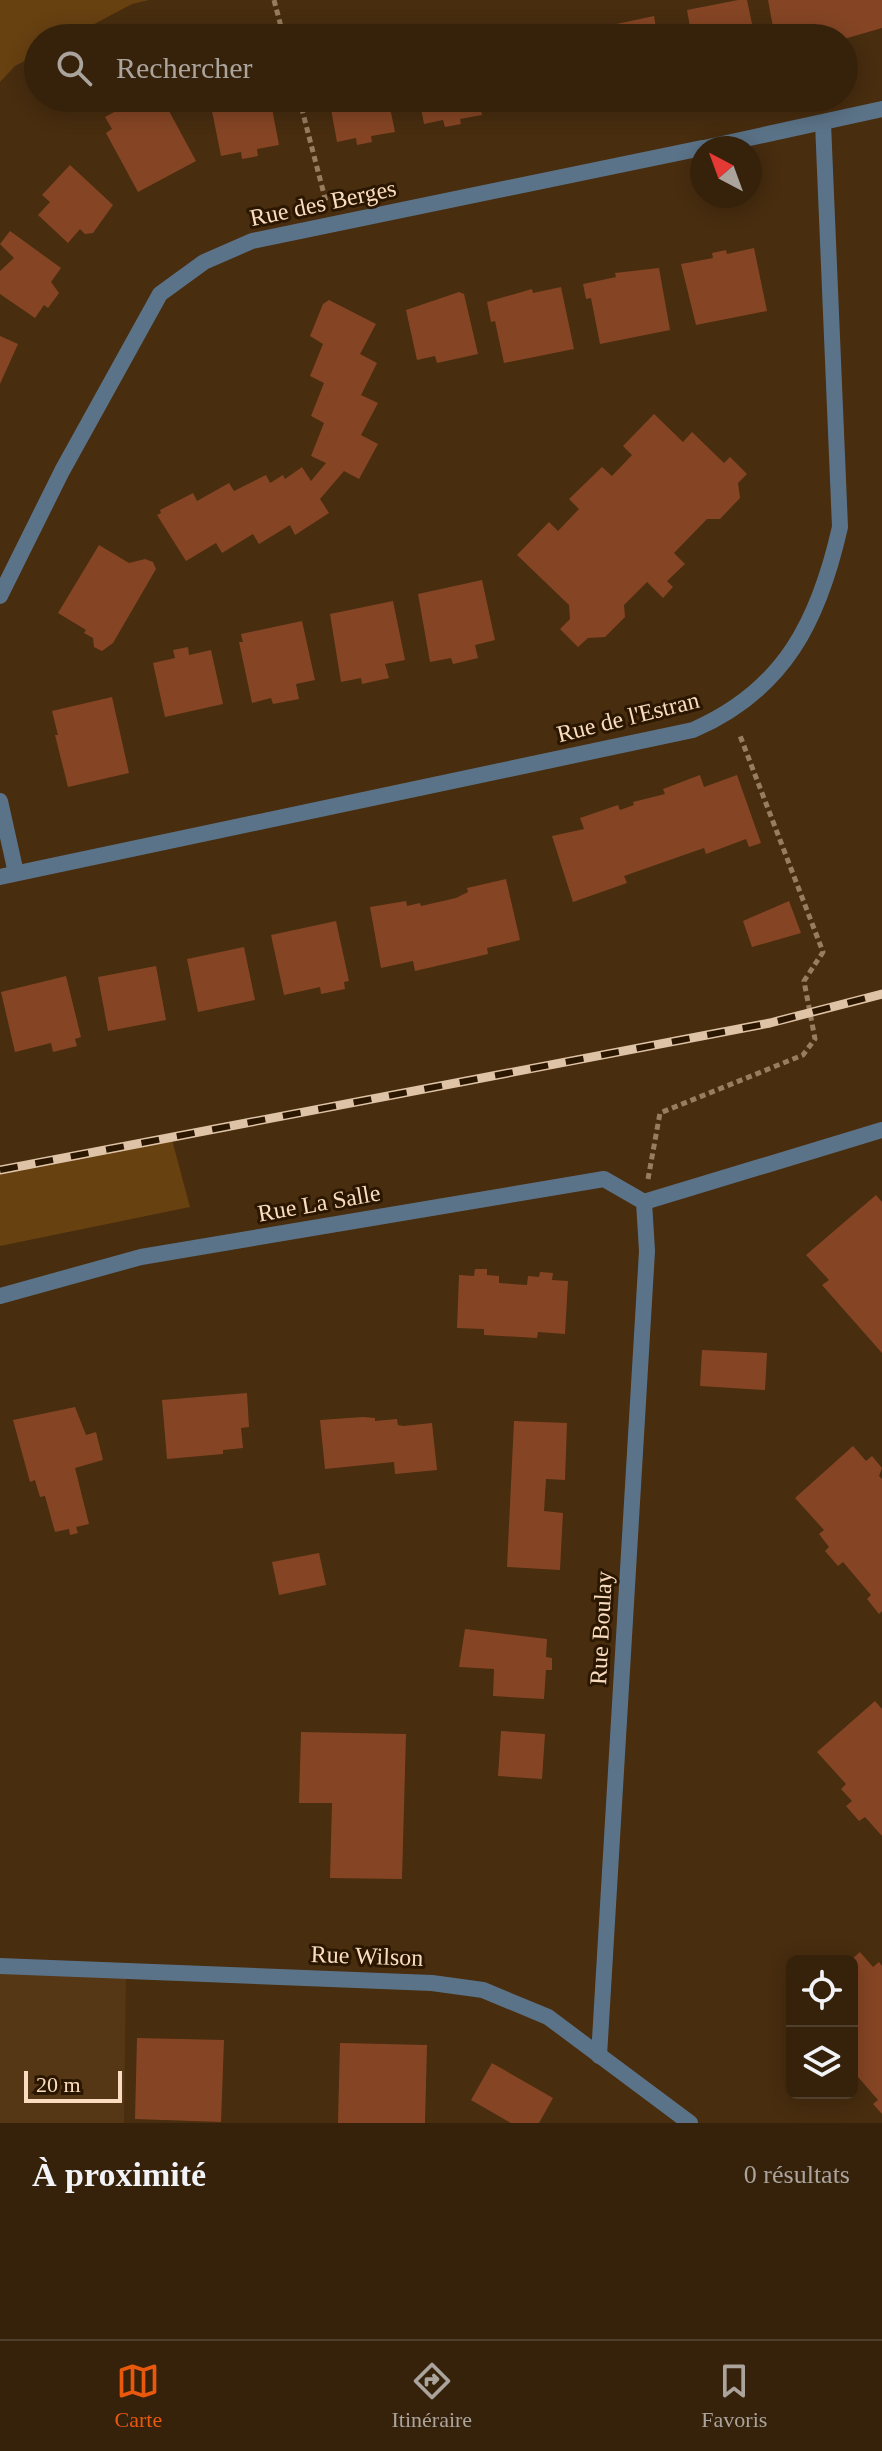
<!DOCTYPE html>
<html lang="fr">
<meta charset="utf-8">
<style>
body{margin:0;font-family:"Times New Roman",serif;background:#3d2a14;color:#f1f3f6}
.controls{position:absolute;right:24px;bottom:24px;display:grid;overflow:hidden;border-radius:12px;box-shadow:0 4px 20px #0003}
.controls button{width:72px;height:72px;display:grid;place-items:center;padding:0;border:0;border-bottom:2px solid #503f2c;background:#36220b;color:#f1f3f6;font:40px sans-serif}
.compass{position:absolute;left:690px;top:136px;width:72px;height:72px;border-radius:50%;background:#36220b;box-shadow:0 4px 20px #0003;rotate:319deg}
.scale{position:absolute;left:24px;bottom:20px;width:98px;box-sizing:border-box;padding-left:8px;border:4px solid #faddc1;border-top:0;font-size:22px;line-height:28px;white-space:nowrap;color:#faddc1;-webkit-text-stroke:6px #2b1600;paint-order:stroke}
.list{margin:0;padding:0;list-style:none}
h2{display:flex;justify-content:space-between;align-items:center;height:104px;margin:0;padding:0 32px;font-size:34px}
h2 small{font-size:26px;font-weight:400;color:#aaa49d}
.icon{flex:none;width:44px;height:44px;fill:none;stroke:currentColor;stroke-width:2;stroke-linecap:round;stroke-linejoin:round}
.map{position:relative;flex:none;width:882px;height:2123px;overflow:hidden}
.search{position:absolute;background:#36220b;box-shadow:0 4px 20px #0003;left:24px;right:24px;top:24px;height:88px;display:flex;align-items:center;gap:20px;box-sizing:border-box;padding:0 28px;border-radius:44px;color:#aaa49d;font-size:30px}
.sheet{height:216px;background:#36220b}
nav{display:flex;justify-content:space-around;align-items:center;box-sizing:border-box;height:112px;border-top:2px solid #503f2c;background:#36220b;font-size:22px;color:#aaa49d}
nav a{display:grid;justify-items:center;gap:4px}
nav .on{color:#ea580c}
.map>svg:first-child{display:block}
.built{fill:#553715}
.green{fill:#684111}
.building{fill:#854524}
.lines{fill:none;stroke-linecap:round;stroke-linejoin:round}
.path{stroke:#987d5f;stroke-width:5;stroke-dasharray:6 4;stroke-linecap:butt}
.lane{stroke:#5b7388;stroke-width:16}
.street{stroke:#5b7388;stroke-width:16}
.rail-casing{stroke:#dfc3a6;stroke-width:9}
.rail{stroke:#2b1600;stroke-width:6;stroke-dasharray:18;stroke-linecap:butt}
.labels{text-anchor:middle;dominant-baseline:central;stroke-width:6;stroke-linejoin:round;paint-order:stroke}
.street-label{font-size:24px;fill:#faddc1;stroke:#2b1600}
</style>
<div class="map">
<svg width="882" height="2123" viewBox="0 0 882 2123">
<rect width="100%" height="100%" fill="#482d0f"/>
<polygon class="built" points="0,1966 126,1971 124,2123 0,2123"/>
<g class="green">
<polygon points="0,0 149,0 132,4 68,38 38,38 38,54 15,66 0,82"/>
<polygon points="171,1136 190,1207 0,1246 0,1170"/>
</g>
<g class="building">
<polygon points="738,0 747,0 755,38 692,38 687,10"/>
<polygon points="768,0 882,0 882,28 844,39 775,38"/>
<polygon points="654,16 658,38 595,38 593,29"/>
<polygon points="140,98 162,98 196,161 138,192 106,133 112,129 105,117"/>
<polygon points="215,98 270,98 279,145 257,149 258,156 242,159 241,152 221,156 210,101"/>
<polygon points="329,98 388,98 395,132 371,136 372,142 357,145 356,138 337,142"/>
<polygon points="419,98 479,98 482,115 460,119 461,124 445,127 443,120 424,124"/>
<polygon points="514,98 551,98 552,104 536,107 535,101 516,105"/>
<polygon points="70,165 113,205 93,233 85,234 80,229 68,243 38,215 50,202 42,195"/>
<polygon points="10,231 61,268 51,282 59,293 48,308 44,305 35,318 0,294 0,271 14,258 0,244"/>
<polygon points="754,248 767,311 696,325 681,264 713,258 712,253 726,250 727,254"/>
<polygon points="659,268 670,330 600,344 591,298 586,299 583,284 616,277 615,273"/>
<polygon points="561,287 574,349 504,363 495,321 491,322 487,302 532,289 533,293"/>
<polygon points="459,292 464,294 478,354 437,363 435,356 417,360 406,310"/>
<polygon points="329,300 376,324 360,354 377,363 361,395 378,403 361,435 378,444 359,479 344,471 320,499 329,513 295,535 290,525 259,544 253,534 222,553 216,543 186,561 157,515 161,513 160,510 193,493 197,501 229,483 234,491 266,475 270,483 283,475 285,479 302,467 311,481 326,463 311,456 324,423 311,416 324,383 310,376 323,344 310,336 323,304"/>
<polygon points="0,336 18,344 0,384"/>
<polygon points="654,414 683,442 692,432 724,463 730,457 747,474 738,483 740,498 720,519 707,519 674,553 685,564 667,581 673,587 663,598 647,582 624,605 625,617 605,637 588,638 578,647 560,629 570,619 569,605 517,555 549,522 558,531 579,509 569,499 602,467 612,476 632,455 623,446"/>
<polygon points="99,545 129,563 145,559 153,562 156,569 113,643 102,651 94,647 93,638 84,633 86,630 58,613"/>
<polygon points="482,580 495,640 475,645 478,658 453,664 451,658 430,662 418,594"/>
<polygon points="393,601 405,660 385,664 389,678 362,684 361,678 341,682 330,614"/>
<polygon points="302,621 315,680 296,684 299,699 273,704 271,698 252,703 239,642 243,642 241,634"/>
<polygon points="188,647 189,655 211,650 223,704 165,717 153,663 175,658 173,650"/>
<polygon points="112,697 129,773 68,787 55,735 58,735 52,711"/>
<polygon points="700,775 704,787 737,775 761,843 749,847 746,839 706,854 704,848 624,876 627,883 573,902 552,836 584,829 580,818 618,805 620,810 634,805 633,802 665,794 663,789"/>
<polygon points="506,879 520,940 487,948 488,954 415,971 413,961 381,968 370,907 406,901 407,906 420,903 421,906 456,898 468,892 467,888"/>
<polygon points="789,901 801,933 752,947 743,921"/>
<polygon points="336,921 349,981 344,982 345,989 321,994 320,987 284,995 271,935"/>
<polygon points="244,947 255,1000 198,1012 187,959"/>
<polygon points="156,966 166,1020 108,1031 98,977"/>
<polygon points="66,976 81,1037 75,1039 77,1046 53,1052 51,1043 15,1052 1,992"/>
<polygon points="876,1195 882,1202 882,1353 822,1285 829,1280 806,1255"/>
<polygon points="475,1269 487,1269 487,1275 499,1276 499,1283 527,1285 528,1276 539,1277 540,1272 553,1273 552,1280 568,1281 565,1334 538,1332 537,1338 484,1335 484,1329 457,1328 459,1275 474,1276"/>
<polygon points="702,1350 767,1353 765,1390 700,1386"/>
<polygon points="247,1393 249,1427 241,1428 243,1448 223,1450 223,1454 167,1459 162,1400"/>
<polygon points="75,1407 86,1435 96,1432 103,1460 75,1468 89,1524 76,1527 78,1533 70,1535 69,1529 55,1532 45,1496 40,1497 35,1480 30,1482 13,1420"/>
<polygon points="363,1417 375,1418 375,1421 397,1419 398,1425 403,1426 432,1423 437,1470 395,1474 394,1462 325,1469 320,1420"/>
<polygon points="514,1421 567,1423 565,1480 546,1479 544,1511 563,1513 560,1570 507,1567"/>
<polygon points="853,1446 866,1461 872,1456 882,1468 879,1476 882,1479 882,1611 879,1614 867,1599 871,1595 843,1562 838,1566 825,1551 829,1547 819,1534 824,1530 795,1498"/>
<polygon points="319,1553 326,1585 279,1595 272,1562"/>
<polygon points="465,1629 547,1639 546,1657 552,1658 552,1670 546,1670 544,1699 493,1696 494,1669 459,1667"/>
<polygon points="875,1701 882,1709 882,1836 865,1817 859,1821 846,1806 852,1801 841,1789 846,1784 817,1752"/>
<polygon points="501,1731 545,1734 542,1779 498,1776"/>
<polygon points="301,1732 406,1734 402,1879 330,1878 332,1803 299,1803"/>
<polygon points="860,1952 873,1967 879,1962 882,1966 882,2114 873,2104 878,2100 852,2070 852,1959"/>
<polygon points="137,2038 224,2040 221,2122 135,2119"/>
<polygon points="340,2043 427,2045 425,2123 338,2123"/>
<polygon points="492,2063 553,2098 539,2123 511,2123 471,2100"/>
</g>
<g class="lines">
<g class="path">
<polyline points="274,0 284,38"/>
<polyline points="299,98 326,202"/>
<polyline points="648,1179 660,1113 803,1055 815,1039 804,981 823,952 739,733"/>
</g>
<polyline class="lane" points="644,1202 882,1130"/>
<g class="street">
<polyline points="704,148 882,109"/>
<polyline points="0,596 62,471 160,294 204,262 252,241 702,148"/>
<polyline points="0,801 16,873"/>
<path d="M0 877 693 730C785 690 819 620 840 527L823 123"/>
<polyline points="0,1296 141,1257 604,1179 644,1202 647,1251 599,2056"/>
<polyline points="0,1966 432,1983 483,1990 548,2017 690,2123"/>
</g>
<defs>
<polyline id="rail" points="0,1170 770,1023 882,994"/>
</defs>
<use href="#rail" class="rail-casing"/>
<use href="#rail" class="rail"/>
</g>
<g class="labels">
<g class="street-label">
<text transform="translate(323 203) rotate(-12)">Rue des Berges</text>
<text transform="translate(628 717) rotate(-14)">Rue de l'Estran</text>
<text transform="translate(319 1203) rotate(-10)">Rue La Salle</text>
<text transform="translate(601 1628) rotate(-87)">Rue Boulay</text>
<text transform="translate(367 1956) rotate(2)">Rue Wilson</text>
</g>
</g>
</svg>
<div class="controls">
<button><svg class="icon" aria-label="locate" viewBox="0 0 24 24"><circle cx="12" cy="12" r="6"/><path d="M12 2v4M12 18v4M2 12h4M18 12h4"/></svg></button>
<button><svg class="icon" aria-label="layers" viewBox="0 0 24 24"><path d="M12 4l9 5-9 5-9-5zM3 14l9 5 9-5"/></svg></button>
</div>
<svg class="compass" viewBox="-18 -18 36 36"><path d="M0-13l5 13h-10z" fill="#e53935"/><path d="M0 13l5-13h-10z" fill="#aaa49d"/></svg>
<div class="scale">20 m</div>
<div class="search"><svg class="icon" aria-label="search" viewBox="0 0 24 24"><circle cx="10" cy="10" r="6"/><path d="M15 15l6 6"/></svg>Rechercher</div>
</div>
<section class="sheet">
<h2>À proximité<small>0 résultats</small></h2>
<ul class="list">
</ul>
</section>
<nav>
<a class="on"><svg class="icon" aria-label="map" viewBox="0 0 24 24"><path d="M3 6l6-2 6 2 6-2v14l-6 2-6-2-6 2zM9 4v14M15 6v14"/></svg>Carte</a>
<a><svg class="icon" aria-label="directions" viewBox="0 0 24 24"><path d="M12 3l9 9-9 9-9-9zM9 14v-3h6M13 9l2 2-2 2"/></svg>Itinéraire</a>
<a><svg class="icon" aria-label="saved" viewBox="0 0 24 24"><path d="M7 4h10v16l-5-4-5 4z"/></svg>Favoris</a>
</nav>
